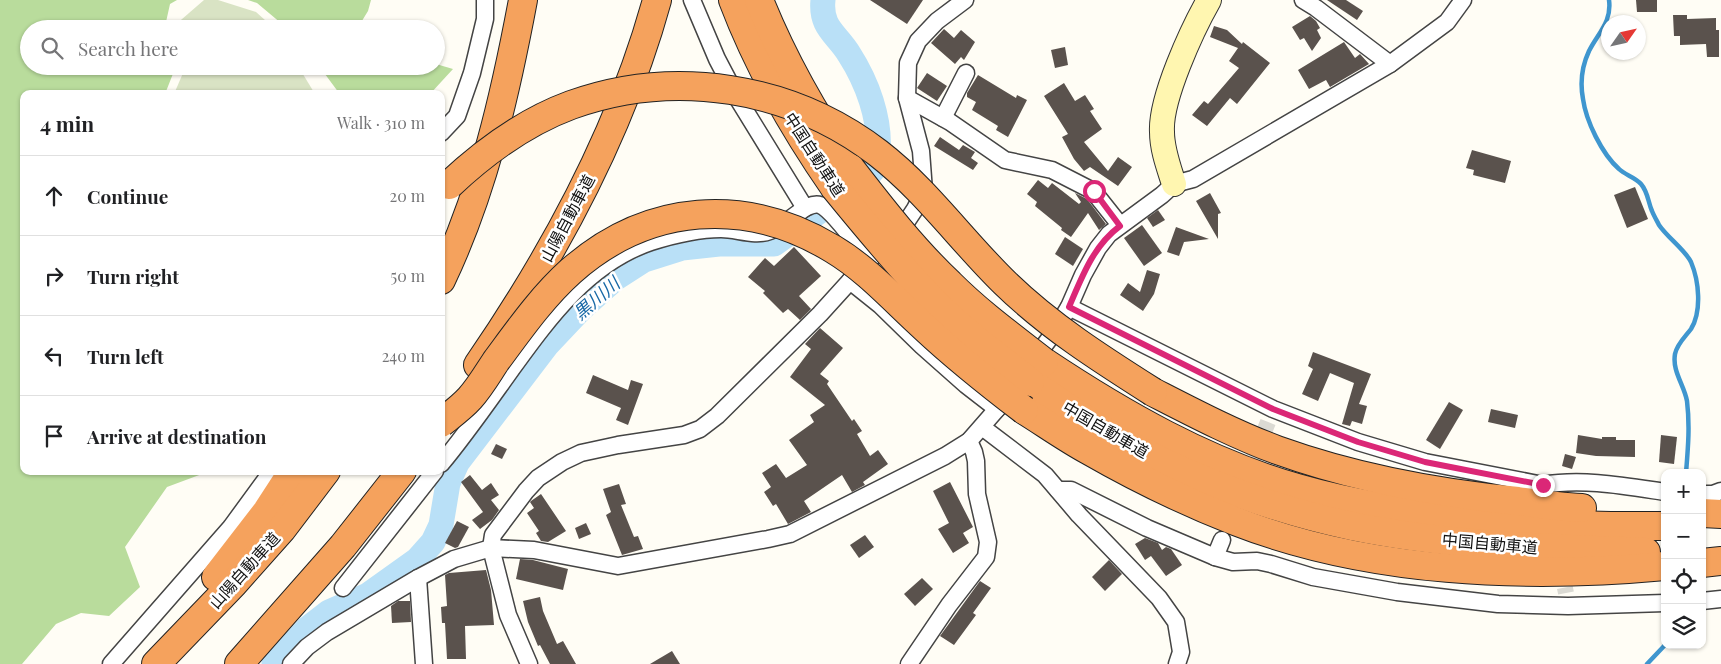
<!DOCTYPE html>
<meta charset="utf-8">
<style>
body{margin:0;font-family:"Playfair Display","Noto Sans JP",serif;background:#f2f2f2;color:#202124}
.controls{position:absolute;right:15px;bottom:15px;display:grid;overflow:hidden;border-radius:10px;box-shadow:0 1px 4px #0004}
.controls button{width:45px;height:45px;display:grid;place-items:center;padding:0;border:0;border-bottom:1px solid #e0e0e0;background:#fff;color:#202124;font:25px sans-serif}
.compass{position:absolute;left:1601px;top:15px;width:45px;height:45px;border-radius:50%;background:#fff;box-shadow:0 1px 4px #0004;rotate:56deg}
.stop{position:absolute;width:15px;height:15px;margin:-11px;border:4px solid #db2777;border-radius:50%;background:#fff}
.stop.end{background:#db2777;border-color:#fff;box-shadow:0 1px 5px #0008}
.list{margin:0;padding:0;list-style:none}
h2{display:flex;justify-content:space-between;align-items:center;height:65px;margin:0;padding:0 20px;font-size:21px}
h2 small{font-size:16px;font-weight:400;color:#757577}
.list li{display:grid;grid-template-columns:32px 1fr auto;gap:15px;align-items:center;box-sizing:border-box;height:80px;padding:0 20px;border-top:1px solid #e0e0e0}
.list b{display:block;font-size:19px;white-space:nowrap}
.list em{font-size:16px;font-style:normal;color:#757577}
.icon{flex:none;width:28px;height:28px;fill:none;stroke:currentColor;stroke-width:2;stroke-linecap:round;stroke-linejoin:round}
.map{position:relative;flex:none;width:1721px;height:664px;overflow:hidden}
.search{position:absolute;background:#fff;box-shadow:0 1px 4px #0004;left:20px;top:20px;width:425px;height:55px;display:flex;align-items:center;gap:12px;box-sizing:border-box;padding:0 18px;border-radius:28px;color:#757577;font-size:19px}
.panel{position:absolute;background:#fff;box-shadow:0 1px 4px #0004;left:20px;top:90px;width:425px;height:385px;border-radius:10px}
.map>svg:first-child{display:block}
.forest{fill:#b9dc9c}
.cemetery{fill:#d9e3c4}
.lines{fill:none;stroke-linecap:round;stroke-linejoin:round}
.stream{stroke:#3f96cf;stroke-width:4.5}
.river{stroke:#b9e0f7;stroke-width:25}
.building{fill:#5a524d}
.street-tunnel{stroke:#dbdad3;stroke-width:16;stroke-dasharray:16 8;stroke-linecap:butt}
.street-casing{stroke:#444;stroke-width:19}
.secondary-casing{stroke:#333;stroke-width:26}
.highway-casing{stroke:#222;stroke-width:30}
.street{stroke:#fff;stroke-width:16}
.secondary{stroke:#fff6b0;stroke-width:24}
.highway{stroke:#f5a25d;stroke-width:28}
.highway-bridge-casing{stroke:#222;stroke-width:30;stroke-linecap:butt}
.highway-bridge{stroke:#f5a25d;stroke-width:28}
.route{stroke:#db2777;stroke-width:6}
.labels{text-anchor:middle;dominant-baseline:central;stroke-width:5;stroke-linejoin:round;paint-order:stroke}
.street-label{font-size:16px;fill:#111;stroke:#fff}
.water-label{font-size:18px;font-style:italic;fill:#1768a6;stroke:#fff}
</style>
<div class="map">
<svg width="1721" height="664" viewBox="0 0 1721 664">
<rect width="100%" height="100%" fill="#fffdf5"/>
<g class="forest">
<polygon points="0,0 177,0 170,4 166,22 168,29 29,29 29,66 176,66 165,94 24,94 24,471 210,471 167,487 125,547 140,587 109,616 81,613 56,624 22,664 0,664"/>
<polygon points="248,0 371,0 368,11 357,29 288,29 257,3"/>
<polygon points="436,64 453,69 430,94 339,93 319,66 367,66 379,73 398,70 405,66 436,66"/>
</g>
<g class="cemetery">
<polygon points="204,0 218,0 256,12 275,29 175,29 174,26"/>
<polygon points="186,66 298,66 315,94 174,94"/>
</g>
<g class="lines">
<g class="stream">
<path d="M1609 0C1612 22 1598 33 1589 51 1582 66 1580 83 1583 99 1586 121 1602 154 1619 169 1625 175 1635 177 1641 184 1648 192 1648 202 1652 211 1654 216 1657 221 1659 225 1667 237 1686 251 1691 262 1699 281 1702 311 1691 329 1685 337 1677 344 1675 354 1672 371 1684 385 1687 401 1690 426 1688 448 1686 473"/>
<polyline points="1647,664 1665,645"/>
</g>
<path class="river" d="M274 664 307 629 329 612 368 595 417 560 433 542 441 525 448 483 457 463 547 345 581 309 616 278 644 260 682 248 719 244H774L867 177C870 173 875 169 876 164 877 161 877 156 878 153 881 119 867 82 849 54 837 34 820 28 823 0"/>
</g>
<g class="building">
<polygon points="870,0 923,0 907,24"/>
<polygon points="1327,0 1346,0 1363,11 1357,20"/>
<polygon points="1636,0 1657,0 1657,12 1637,12"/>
<polygon points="1673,15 1687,15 1687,19 1716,18 1716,30 1719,30 1719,57 1707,57 1706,44 1680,45 1680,36 1674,36"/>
<polygon points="1310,16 1316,21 1320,28 1317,30 1321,38 1312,51 1304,38 1300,40 1292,27"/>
<polygon points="1214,26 1227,30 1242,44 1243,42 1270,63 1237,104 1230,98 1207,126 1192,115 1204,101 1208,104 1239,68 1229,61 1238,48 1210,37"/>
<polygon points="944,29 954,38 961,30 975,42 964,60 961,57 955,64 931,43"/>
<polygon points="1344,42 1355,58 1360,54 1369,64 1330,87 1326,80 1309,89 1298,70"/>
<polygon points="1065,47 1068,65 1055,68 1051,50"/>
<polygon points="927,73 947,86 937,101 917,88"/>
<polygon points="978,75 1016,98 1017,95 1027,100 1008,137 996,130 998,126 972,110 976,102 967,97 967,93"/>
<polygon points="1064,83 1075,101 1085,95 1094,109 1090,111 1102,129 1084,142 1108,171 1118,157 1132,167 1118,186 1090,167 1084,171 1074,159 1062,137 1068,134 1044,96"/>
<polygon points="940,137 959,150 963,145 975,152 971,158 978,163 973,170 934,146"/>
<polygon points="1472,150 1511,161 1505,183 1473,175 1474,170 1466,168"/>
<polygon points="1038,180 1048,188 1052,183 1079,204 1081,202 1075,193 1087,199 1106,224 1099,230 1088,213 1071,237 1061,230 1062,228 1035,206 1037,202 1027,194"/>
<polygon points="1635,187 1648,219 1627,228 1614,195"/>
<polygon points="1210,193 1221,213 1218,214 1218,239 1196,201"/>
<polygon points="1158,210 1165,220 1153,227 1147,218"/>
<polygon points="1142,225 1162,253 1144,266 1124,238"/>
<polygon points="1176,227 1209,239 1184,242 1179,256 1167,252"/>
<polygon points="1065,237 1083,249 1073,266 1055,254"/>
<polygon points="794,247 821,276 799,296 811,309 800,320 788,309 783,313 763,293 765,291 748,277 765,258 774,266"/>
<polygon points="1147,270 1160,274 1154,294 1143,311 1120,295 1128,283 1140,292"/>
<polygon points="820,328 843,348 820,374 829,381 827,384 852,421 854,419 862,431 857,434 870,456 878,450 888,464 863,482 865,485 852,492 842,475 804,501 811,512 788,524 776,504 773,506 764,492 771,487 762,473 776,464 786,478 807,465 789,440 814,422 810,415 825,405 790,377 811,349 805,344"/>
<polygon points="1313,352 1371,374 1359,404 1367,406 1362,424 1352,421 1350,426 1342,424 1354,383 1330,373 1318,401 1302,394 1313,369 1308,366"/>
<polygon points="593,375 628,390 631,380 643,384 628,425 616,420 621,408 586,393"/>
<polygon points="1449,402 1463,410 1440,449 1426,440"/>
<polygon points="1491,409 1518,415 1515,428 1488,422"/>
<polygon points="1578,435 1602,439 1602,437 1616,437 1616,440 1635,440 1635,457 1596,456 1576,453"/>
<polygon points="1661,435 1677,437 1674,464 1659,462"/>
<polygon points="496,444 507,449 502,459 491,454"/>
<polygon points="1565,454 1576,457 1572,469 1562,466"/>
<polygon points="470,475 482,490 491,483 499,495 491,500 499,510 492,520 480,529 472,520 483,512 461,482"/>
<polygon points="950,482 973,527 963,533 969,543 953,553 938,529 949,523 933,491"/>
<polygon points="619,484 626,504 621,505 634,537 638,536 643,549 622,555 606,515 611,512 603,489"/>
<polygon points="541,494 566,531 548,542 541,541 536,533 539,531 527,513 534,508 530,502 531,501"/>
<polygon points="457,521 469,527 458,547 455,548 445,543"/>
<polygon points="586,523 591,534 579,539 575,528"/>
<polygon points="865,535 874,547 859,558 850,545"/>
<polygon points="1145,538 1158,543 1162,550 1166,547 1171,549 1182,565 1166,576 1151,556 1145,560 1135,544"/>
<polygon points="520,559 533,560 568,569 563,590 516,579"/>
<polygon points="1109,560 1122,574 1105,591 1092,577"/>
<polygon points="486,570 491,590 494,625 465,626 466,659 447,659 445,623 442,623 441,607 447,606 445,575 449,573"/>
<polygon points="922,578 933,589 915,606 904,594"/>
<polygon points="980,581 991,588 973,613 976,615 954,645 940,636"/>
<polygon points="540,597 543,611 557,644 563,641 576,664 550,664 540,645 538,646 528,622 523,601"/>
<polygon points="398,601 410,601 411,622 392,623 391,606"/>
<polygon points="672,651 680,664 650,664"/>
</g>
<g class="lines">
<g class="street-tunnel">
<polyline points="1245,480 1268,422"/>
<polyline points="1560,564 1566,593"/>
</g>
<defs>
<g id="street">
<path d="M692 0 717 59 738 99 805 208C810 206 814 203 820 205 833 210 859 248 869 260"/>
<polyline points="1303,0 1316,8 1390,64"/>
<polyline points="907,98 950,122 1005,160 1052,170 1093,191 1120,225"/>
<polyline points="943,118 966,73"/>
<polyline points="441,133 457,116 472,73 485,19 485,0"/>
<polyline points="850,281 880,305 922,346 966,385 997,409"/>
<path d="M1069 307 1273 409 1358 442 1425 462 1543 485C1582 478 1625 486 1665 492"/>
<polyline points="1032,362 1052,335 1069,307 1083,275 1098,248 1109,234 1162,195 1174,184 1193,179 1390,64 1447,22 1463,0"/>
<polyline points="982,427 1045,475 1079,515 1159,598 1176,622 1181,652 1177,664"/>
<path d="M441 464C466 434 488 402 511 370 548 319 588 263 651 242 673 235 698 229 721 229 737 229 755 237 770 231 782 226 794 216 805 208"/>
<polyline points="1058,490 1071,490 1147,528 1215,557 1233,562 1257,561 1271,564 1313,577 1397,592 1498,604 1568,606 1665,603"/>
<polyline points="1702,494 1713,494 1721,491"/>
<polyline points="1215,557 1222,540"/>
<polyline points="418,578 424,664"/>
<polyline points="343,588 435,471"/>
<polyline points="1702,601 1721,599"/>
<polyline points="111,664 231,527 272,471"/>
<polyline points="291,664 307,647 327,632 418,578 454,559 491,548 534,550 618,566 768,539 790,534 945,456 969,441 997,409 1012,389"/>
<polyline points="529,664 508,615 491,548 493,535 526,491 538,478 562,462 581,453 618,445 684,435 700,429 717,416 820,314 869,260 899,233 915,209 924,191 921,151 907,98 908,63 918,41 937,21 965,0"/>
<polyline points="909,664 949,605 986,557 988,542 977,494 976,461 974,452 969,441"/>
</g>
<path id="secondary" d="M1174 184C1169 168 1162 150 1162 132 1160 99 1192 30 1209 0"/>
<g id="highway">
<path d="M733 0C758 66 794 129 835 188"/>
<path d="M759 0C783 60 815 116 851 169"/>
<path d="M441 280C483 192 505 96 523 0"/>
<path d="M1044 362C1122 414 1206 462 1297 488 1412 521 1545 527 1665 526"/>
<path d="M478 365C555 253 621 131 657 0"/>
<path d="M1030 382C1055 399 1080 416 1106 432 1178 474 1270 509 1352 526 1448 546 1548 548 1646 552"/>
<path d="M1153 392C1194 413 1234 434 1277 450 1355 478 1436 493 1518 501 1539 504 1561 507 1582 508"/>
<path d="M1024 410C1045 423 1066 438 1088 450 1135 477 1184 501 1235 521 1368 573 1524 579 1665 566"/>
<polyline points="1702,513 1721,514"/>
<polyline points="1702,563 1721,561"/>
<polyline points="216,577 267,511 293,471"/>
<polyline points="156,664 234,583 282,529 326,471"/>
<polyline points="239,664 343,546 402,471"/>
</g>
</defs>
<use href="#street" class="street-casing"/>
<use href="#secondary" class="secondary-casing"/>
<use href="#highway" class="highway-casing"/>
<use href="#street" class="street"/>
<use href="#secondary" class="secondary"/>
<use href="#highway" class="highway"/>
<defs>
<g id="highway-bridge">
<path d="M851 169C882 209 913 249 950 284 979 313 1012 337 1044 362"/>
<path d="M449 185C484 152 525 122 571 105 674 68 791 86 878 153 926 190 961 240 1004 282 1049 326 1101 359 1153 392"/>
<path d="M835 188C866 226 898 265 933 301 962 331 997 356 1030 382"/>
<path d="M441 423C451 415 462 407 470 398 480 387 488 373 496 361 519 330 542 297 571 271 648 203 746 196 833 249 868 270 895 301 925 328 956 357 990 384 1024 410"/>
</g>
</defs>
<use href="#highway-bridge" class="highway-bridge-casing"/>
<use href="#highway-bridge" class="highway-bridge"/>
</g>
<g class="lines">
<path class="route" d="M1094 191 1120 226C1093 246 1082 277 1069 307L1273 409 1358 442 1425 462 1543 485"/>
</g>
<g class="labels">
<g class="street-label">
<text transform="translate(815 154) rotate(57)">中国自動車道</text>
<text transform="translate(567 218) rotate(-62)">山陽自動車道</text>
<text transform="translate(1106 429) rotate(30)">中国自動車道</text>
<text transform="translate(1490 543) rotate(5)">中国自動車道</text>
<text transform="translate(244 570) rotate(-48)">山陽自動車道</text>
</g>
<g class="water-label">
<text transform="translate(596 298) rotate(-41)">黒川川</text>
</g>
</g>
</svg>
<div class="controls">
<button>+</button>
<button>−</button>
<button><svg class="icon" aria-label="locate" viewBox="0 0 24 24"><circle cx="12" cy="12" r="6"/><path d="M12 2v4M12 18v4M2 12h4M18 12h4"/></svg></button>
<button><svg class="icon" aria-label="layers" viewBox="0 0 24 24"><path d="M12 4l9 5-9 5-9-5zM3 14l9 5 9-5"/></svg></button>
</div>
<svg class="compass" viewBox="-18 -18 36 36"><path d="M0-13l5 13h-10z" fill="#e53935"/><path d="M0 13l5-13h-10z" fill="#757577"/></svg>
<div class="stop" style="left:1094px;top:191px"></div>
<div class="stop end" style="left:1543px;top:485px"></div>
<div class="search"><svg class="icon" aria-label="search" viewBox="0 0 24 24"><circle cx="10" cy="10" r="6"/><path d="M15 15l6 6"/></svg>Search here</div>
<section class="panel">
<h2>4 min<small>Walk · 310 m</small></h2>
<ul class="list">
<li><svg class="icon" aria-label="ahead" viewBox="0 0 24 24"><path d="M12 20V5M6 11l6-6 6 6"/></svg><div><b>Continue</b></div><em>20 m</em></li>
<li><svg class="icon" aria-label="right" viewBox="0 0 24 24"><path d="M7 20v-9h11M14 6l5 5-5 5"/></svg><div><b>Turn right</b></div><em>50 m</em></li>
<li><svg class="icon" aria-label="left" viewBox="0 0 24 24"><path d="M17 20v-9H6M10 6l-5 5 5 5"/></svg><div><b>Turn left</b></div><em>240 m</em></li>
<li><svg class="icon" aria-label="arrive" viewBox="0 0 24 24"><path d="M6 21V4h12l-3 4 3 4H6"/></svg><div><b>Arrive at destination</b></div></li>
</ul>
</section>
</div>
